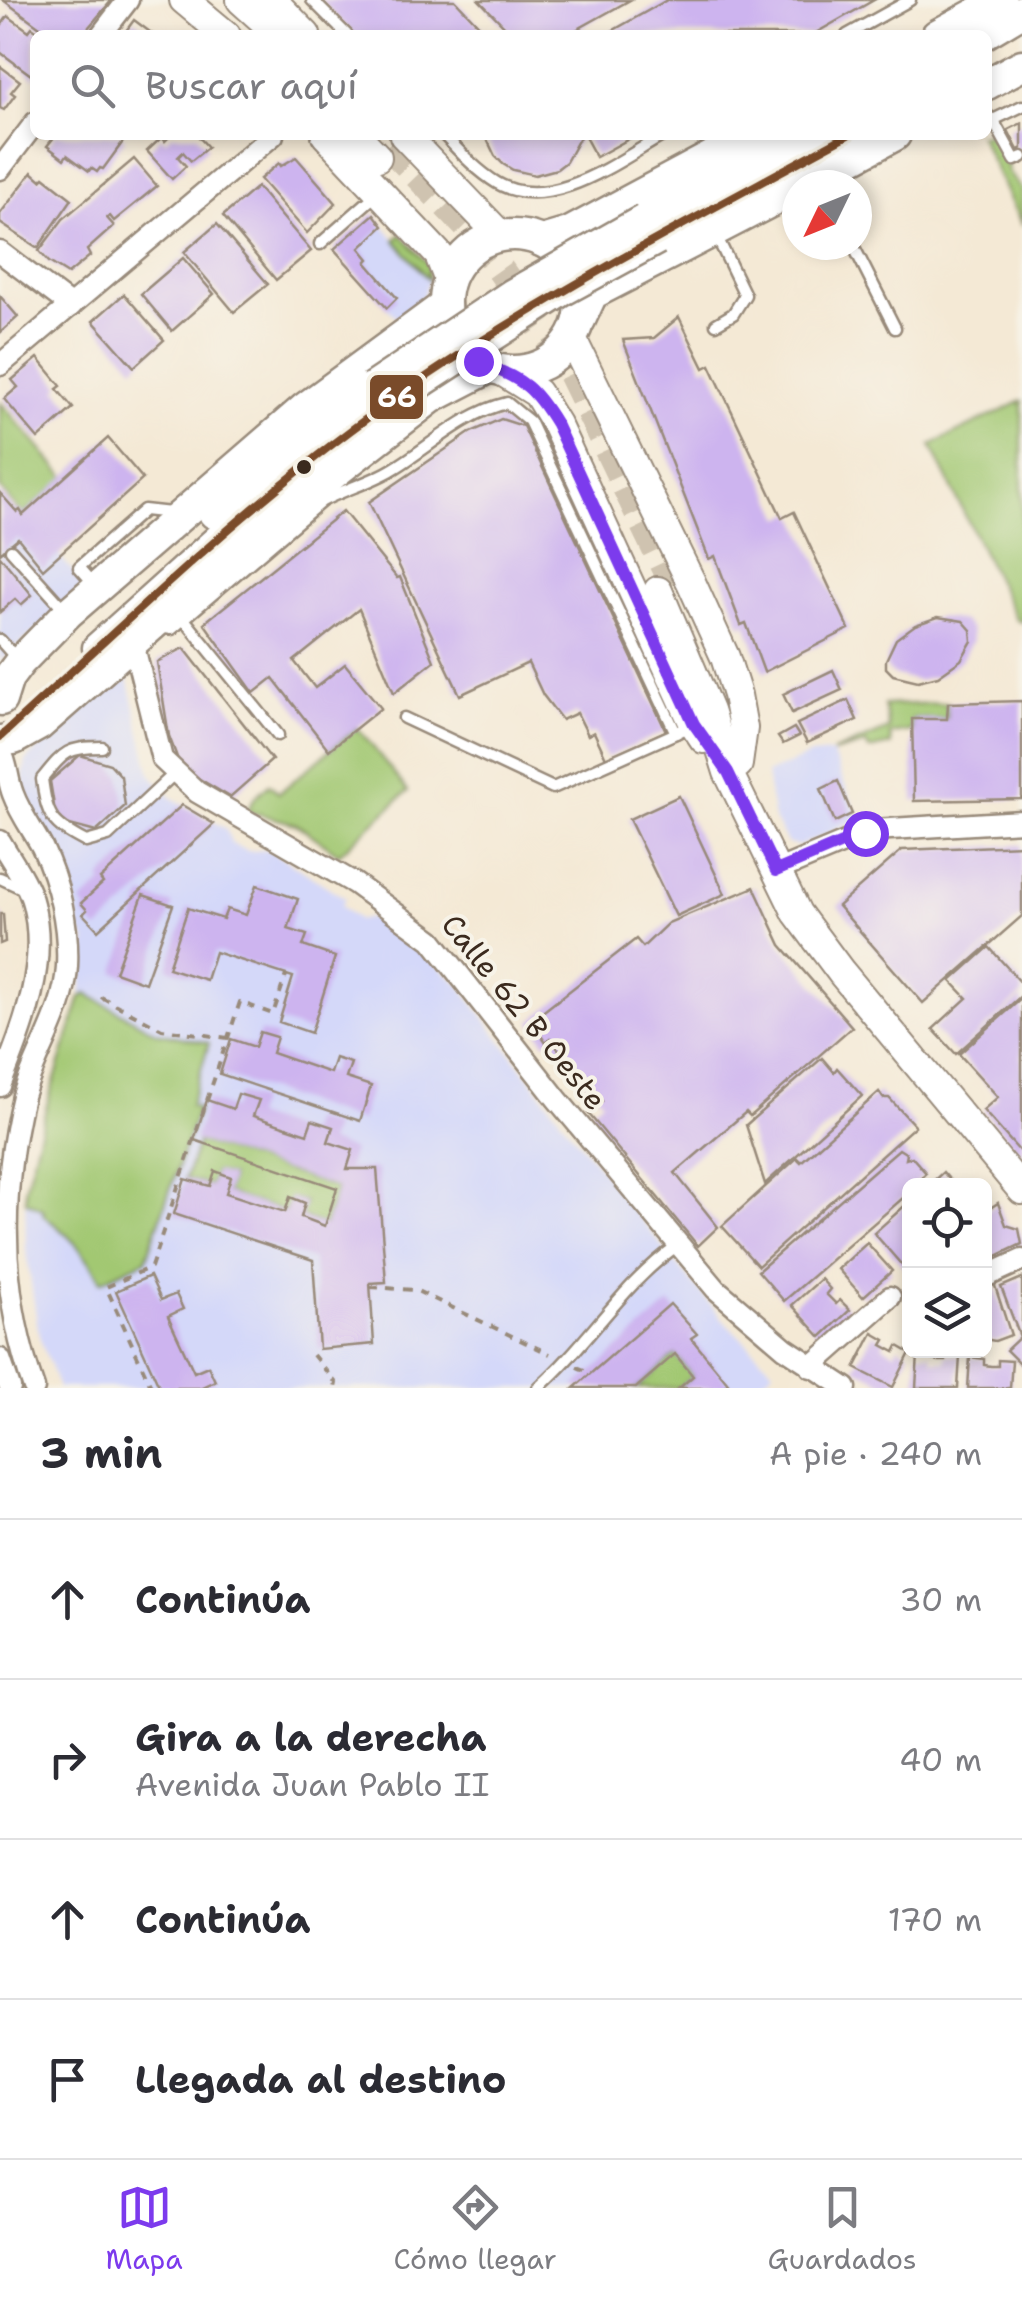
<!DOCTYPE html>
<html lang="es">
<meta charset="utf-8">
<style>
body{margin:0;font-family:"Shantell Sans",sans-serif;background:#f7f7f7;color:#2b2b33}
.controls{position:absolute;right:30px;bottom:30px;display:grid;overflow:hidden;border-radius:15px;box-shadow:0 5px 15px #0003}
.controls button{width:90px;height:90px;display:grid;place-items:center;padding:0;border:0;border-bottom:2px solid #e1e1e2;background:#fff;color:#2b2b33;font:50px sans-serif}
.compass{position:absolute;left:782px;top:170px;width:90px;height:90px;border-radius:50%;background:#fff;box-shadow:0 5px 15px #0003;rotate:227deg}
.stop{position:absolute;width:30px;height:30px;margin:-22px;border:8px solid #7c3aed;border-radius:50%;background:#fff}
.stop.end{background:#7c3aed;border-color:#fff;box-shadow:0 2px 10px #0008}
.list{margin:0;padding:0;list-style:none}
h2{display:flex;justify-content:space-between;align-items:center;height:130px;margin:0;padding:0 40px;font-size:42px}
h2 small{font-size:32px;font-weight:400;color:#7c7c81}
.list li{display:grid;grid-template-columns:65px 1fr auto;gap:30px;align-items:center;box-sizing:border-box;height:160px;padding:0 40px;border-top:2px solid #e1e1e2}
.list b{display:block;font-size:38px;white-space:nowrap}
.list p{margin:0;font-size:32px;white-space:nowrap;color:#7c7c81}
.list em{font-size:32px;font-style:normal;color:#7c7c81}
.icon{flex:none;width:55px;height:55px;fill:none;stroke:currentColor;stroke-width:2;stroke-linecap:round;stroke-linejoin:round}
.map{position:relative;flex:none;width:1022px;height:1388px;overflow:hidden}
.search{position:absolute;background:#fff;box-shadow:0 5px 15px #0003;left:30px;right:30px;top:30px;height:110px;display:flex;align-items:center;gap:25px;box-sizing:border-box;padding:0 35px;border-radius:15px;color:#7c7c81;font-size:38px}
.sheet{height:770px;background:#fff}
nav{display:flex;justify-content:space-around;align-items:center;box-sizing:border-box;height:140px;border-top:2px solid #e1e1e2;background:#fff;font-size:28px;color:#7c7c81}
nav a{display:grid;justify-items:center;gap:5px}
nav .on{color:#7c3aed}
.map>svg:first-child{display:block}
.built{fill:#d4d8f9}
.green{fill:#a2c872;stroke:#6e7948;stroke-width:2.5}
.building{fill:#cdb4ef}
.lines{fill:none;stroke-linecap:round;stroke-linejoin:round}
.secondary-tunnel{stroke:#cfc3b0;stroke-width:28;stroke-dasharray:28 14;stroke-linecap:butt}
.lane-casing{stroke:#988a7a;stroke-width:15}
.street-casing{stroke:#988a7a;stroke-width:25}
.secondary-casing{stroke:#988a7a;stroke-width:32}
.primary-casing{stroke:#988a7a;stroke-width:35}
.path{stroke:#988a7a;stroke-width:4;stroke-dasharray:8 8;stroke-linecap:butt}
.lane{stroke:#fff;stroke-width:10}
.street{stroke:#fff;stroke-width:20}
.secondary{stroke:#fff;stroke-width:28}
.primary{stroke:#fff;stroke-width:30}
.primary-bridge-casing{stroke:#988a7a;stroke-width:35;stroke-linecap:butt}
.primary-bridge{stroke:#fff;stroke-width:30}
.bus-1-casing{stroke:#f7f3e8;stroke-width:15}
.bus-1{stroke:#7a4b2a;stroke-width:8}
.route{stroke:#7c3aed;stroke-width:12}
.bus-dot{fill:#3b2a1e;stroke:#f7f3e8;stroke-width:4}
.labels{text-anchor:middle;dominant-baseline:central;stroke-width:8;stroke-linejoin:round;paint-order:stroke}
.street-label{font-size:30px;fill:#3b2a1e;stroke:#f7f3e8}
.line-badge{stroke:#f7f3e8;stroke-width:4}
.badge-label{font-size:28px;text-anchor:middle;font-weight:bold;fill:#fff}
</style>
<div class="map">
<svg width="1022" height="1388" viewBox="0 0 1022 1388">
<rect width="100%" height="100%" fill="#f7f3e8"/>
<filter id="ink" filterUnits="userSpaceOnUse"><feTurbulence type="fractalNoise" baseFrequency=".01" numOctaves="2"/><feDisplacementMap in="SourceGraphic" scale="20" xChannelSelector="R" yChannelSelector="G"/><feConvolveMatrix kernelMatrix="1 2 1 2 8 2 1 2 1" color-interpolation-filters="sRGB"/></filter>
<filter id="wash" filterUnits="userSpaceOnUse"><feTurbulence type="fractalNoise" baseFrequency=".0048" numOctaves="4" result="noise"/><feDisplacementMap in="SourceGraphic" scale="40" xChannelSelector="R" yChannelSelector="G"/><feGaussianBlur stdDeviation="2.25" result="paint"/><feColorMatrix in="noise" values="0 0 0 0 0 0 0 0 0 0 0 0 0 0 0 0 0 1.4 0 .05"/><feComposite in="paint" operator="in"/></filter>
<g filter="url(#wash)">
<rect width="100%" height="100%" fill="#f4e9d5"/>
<g class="built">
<polygon points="374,214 429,280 418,308 400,322 334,249"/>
<polygon points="20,510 87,588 0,661 0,527"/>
<polygon points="126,670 151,775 172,798 226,829 232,844 248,851 270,850 345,898 341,906 359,920 372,918 407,939 458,983 573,1135 674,1261 728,1325 774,1370 753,1388 58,1388 39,1336 26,1249 25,1189 47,1104 81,997 86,941 79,928 73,888 26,800 23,777 26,761"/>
<polygon points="832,753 859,819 799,846 788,844 774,819 766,774 811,755"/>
</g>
<g class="green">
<polygon points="987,131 1005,156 1009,174 1022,190 1022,225 979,135 987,135"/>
<polygon points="401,234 428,264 429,280 395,240"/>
<polygon points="1022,401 1022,622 1016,620 931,445"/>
<polygon points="0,402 66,478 23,515 0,488"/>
<polygon points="948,703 947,719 912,719 912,731 890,734 891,745 869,750 866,744 832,753 889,729 884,705"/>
<polygon points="357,727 408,791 339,854 296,824 247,811 255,797 269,784 279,793"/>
<path d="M87 994 156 1032 209 1043 190 1106 198 1108 146 1260 101 1281C86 1252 68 1234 43 1215L44 1210 26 1201 25 1189 47 1104 81 997Z"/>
<polygon points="198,1141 337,1188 325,1226 301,1217 305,1202 290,1198 285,1212 226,1193 231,1177 215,1172 210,1186 185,1179"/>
<polygon points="675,1354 693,1376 679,1388 636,1388"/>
</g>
<g id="blocks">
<g class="building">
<polygon points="3,0 112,0 82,35 51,35"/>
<polygon points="320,0 455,0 488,35 355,35"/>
<polygon points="479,0 630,0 567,35 513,35"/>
<polygon points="667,0 874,0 812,35 605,35"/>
<polygon points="8,16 29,31 32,27 43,35 35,35 35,78 0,52 0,27"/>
<polygon points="134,20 154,35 123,35"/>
<polygon points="0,66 20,81 11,92 15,95 4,110 0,108"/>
<polygon points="1022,123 1022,148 1018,150 1008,130"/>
<polygon points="56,135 119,135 125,139 103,169 100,168 97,172 91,168 89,171 67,155 64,159 47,146"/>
<polygon points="171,135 197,135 208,147 191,161 183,152 178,157 186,166 172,179 147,151 162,137 165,141"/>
<polygon points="485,135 581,135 566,162 557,169 535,175 513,170 503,164 495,156"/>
<polygon points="584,135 636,135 596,157"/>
<polygon points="296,157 336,203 307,233 260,179 279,163 281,166"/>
<polygon points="134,159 157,186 114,221 110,216 107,218 114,226 87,250 90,256 68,274 49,262 39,251 63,219"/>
<polygon points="32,172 41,180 44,177 72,199 38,248 0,223 0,214"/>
<polygon points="257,187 311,251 276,280 223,216"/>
<polygon points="374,214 383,226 360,248 369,259 366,262 397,298 387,308 334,249"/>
<polygon points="217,224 268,284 234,312 184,252"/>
<polygon points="183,258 214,294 172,331 141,294"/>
<polygon points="124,294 164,340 134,367 93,321"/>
<polygon points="0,296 18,317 0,333"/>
<polygon points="679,317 704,368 710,365 782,518 794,512 849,629 764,672 746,623 741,625 715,556 709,559 623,340 654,338"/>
<polygon points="38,358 61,386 57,389 73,408 38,439 4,399 18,387 12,380"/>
<polygon points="501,419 523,426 666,731 606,758 594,732 588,735 577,713 562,720 543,695 528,663 460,695 369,502 471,432"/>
<polygon points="108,438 143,479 43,569 18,538 0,553 0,493 17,512 20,510 23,515"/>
<polygon points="343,511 397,578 400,577 434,661 394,693 359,609 294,661 315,688 345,664 381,708 329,750 273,678 254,693 204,623"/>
<polygon points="0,556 32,595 21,605 15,599 0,612"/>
<polygon points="938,617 963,621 971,630 972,641 961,660 938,676 918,681 893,675 886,668 886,660 896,639 915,625"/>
<polygon points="184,648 272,760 230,797 181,768 169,736 157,662"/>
<polygon points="833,670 842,690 792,713 783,694"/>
<polygon points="848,700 857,720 807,743 797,724"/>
<polygon points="1022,701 1022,799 914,801 912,719 947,719 948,703"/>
<polygon points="794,728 799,736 783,744 778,737"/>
<polygon points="80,755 110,764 121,776 125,806 96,832 66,824 55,812 50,781"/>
<polygon points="838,781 852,814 835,822 821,789"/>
<polygon points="679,796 725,894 676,916 629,819"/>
<polygon points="182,805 214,824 98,930 83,914 87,910 81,903 103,883 100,879"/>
<polygon points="1022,845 1022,916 923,1003 838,906 902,850"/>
<polygon points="257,885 298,899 288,929 307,935 303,946 335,957 311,1033 279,1022 293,977 215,952 206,980 168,968 188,908 223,919 227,909 246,915"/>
<polygon points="754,887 781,945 852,1027 750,1116 746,1112 675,1173 718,1227 698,1246 588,1113 602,1101 550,1039 546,1043 531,1021 636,939 643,947 668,923"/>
<polygon points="143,895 173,905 145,983 115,972"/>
<polygon points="0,914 3,914 5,942 0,944"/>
<polygon points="989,947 1022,984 1022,995 956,1054 933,1029 967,998 951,981"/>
<polygon points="1022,998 1022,1154 983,1110 998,1097 959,1054"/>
<polygon points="260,1032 277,1037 272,1053 330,1073 335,1058 351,1063 346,1078 371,1086 360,1121 220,1074 231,1039 255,1047"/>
<polygon points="822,1058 834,1072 837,1068 862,1096 765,1184 746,1125"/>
<polygon points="879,1092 883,1098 889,1098 915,1126 758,1266 722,1226 797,1158 801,1162"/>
<polygon points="238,1094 259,1100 253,1116 307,1134 312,1120 333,1127 328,1142 353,1150 347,1169 377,1169 386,1282 370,1283 374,1344 319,1349 313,1260 174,1214 185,1179 210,1186 215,1171 231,1177 226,1193 285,1212 290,1197 305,1203 301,1217 325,1226 337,1188 194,1140 207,1100 233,1109"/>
<polygon points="899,1149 907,1154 906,1159 912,1157 926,1173 914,1184 916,1186 910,1186 910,1192 784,1301 758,1271"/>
<polygon points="943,1172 955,1186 928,1186"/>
<polygon points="910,1201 910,1269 907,1271 874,1233"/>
<polygon points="998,1203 1006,1225 1019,1229 1022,1244 984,1262 984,1212"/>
<polygon points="867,1243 892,1271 863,1297 838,1269"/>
<polygon points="150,1276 161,1300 176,1294 183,1309 168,1316 194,1372 208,1366 215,1381 200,1388 160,1388 116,1291"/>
<polygon points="1022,1278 1022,1366 1006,1350 1020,1337 1001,1287"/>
<polygon points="821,1279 830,1289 826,1294 836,1304 840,1300 850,1310 821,1337 792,1305"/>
<polygon points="994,1283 1011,1335 995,1341 984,1339 984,1287"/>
<polygon points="670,1304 697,1334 691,1338 728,1383 722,1388 679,1388 693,1376 675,1354 636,1388 574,1388"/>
<polygon points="873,1333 885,1340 882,1345 895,1352 898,1346 910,1353 893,1387 855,1368"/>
<polygon points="918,1353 932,1354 932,1360 939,1361 946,1361 946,1355 960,1356 958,1388 916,1388"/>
<polygon points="970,1357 984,1359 984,1365 991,1366 998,1366 998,1360 1012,1361 1010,1388 968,1388"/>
</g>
</g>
</g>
<g filter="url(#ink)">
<use href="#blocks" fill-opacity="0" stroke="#988a7a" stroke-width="2.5"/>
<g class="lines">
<polyline class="secondary-tunnel" points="388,145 478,238 567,365 673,585"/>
<defs>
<g id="lane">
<polyline points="312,0 347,35"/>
<polyline points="847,35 910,0"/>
<polyline points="987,115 993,120 1022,106"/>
<polyline points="993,120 1015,160 1022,157"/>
<path d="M444 135C460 152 477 171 497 183 551 214 619 160 664 135"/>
<polyline points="715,233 745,295 733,314 716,324"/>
<polyline points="320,244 378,193"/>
<polyline points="853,245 895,328"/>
<polyline points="11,550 64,609"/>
<polyline points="96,586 79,567 144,510 171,513"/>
<polyline points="184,619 278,735"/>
<path d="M158 627 172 629 322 501C345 489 372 482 393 469 430 447 464 413 507 403L529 421 676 733 692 725"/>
<polyline points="0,640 16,658"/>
<polyline points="404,718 553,788 676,733"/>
<path d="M102 747C67 747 64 752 42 779 47 817 51 824 86 842L108 836 174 774"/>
<polyline points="0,878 26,890"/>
<path d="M538 1388C591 1341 621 1285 678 1245"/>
</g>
<g id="street">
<polyline points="101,35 128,0"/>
<polyline points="0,169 35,123"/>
<polyline points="0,252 71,306"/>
<polyline points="0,365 273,135"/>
<polyline points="133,643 162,759 197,792 354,883 432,940 557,1099 716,1289 785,1348 846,1388"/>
<path d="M0 750C8 764 7 779 13 794 20 813 32 829 42 847 59 882 69 926 67 966 65 1012 36 1053 23 1096 0 1193 0 1293 34 1388"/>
<path d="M0 841C11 860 28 883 33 904 49 966 22 1030 0 1086"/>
<polyline points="776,871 874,830 1022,821"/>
<polyline points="989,1275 1022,1260"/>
<polyline points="0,1359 10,1388"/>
<polyline points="811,1367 890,1297"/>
</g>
<g id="secondary">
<polyline points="184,0 226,35"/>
<polyline points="241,0 280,35"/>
<polyline points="272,0 306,35"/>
<polyline points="326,135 439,255 449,281"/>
<polyline points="356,135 377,157"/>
<polyline points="404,135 501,236"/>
<polyline points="572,339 691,582 725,657 737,695 743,728 738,764"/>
<polyline points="500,370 537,393 556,424 694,724 704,739"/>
<polyline points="658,591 709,711 728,772 797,913 841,972 1022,1190"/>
</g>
<g id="primary">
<polyline points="937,35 1001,0"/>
<polyline points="982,35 1022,11"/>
<polyline points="987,84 1022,65"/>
<polyline points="802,185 895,135"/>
<polyline points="644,220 802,135"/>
<circle cx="513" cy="303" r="68"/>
<polyline points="657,239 848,135"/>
<polyline points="542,241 569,233 752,135"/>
<polyline points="580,320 592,294 797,188"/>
<polyline points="214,513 309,433 372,388"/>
<polyline points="98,648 256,506 384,406"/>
<polyline points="1,700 8,678 20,662 68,613 305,408 445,305"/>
<polyline points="0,741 14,739 39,725 242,546 347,463 431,398 491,367"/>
</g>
</defs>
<use href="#lane" class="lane-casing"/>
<use href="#street" class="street-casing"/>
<use href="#secondary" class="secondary-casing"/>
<use href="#primary" class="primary-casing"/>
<g class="path">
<polyline points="101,997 162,1029 228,1038"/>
<polyline points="371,1287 415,1290 550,1354"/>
<polyline points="313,1355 336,1383 335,1388"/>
<polyline points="577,1367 591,1373"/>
<polyline points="152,1388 106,1287 151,1267 240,1002 273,1014 286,975"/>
</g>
<use href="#lane" class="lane"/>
<use href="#street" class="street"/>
<use href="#secondary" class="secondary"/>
<use href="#primary" class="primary"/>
<defs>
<g id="primary-bridge">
<polyline points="372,388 513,294 644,220"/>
<polyline points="384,406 565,289 657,239"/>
</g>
</defs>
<use href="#primary-bridge" class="primary-bridge-casing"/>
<use href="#primary-bridge" class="primary-bridge"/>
<defs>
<path id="bus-1" d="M0 737C125 624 246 504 384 406 530 302 691 221 848 135"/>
</defs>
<use href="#bus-1" class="bus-1-casing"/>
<use href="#bus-1" class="bus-1"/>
</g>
</g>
<g class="lines" filter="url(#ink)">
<path class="route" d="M478 361C522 381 530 381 556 424L694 724 728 772 776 871 865 833"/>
</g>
<circle class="bus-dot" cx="304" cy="467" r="9"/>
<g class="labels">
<g class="street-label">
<text transform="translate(524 1012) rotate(51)">Calle 62 B Oeste</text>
</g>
</g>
<rect class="line-badge" x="368" y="373" width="57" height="48" rx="10" fill="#7a4b2a"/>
<g class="badge-label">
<text x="397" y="407">66</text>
</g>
</svg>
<div class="controls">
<button><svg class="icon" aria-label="locate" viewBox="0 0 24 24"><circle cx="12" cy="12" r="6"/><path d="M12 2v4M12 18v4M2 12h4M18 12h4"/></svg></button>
<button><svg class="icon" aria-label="layers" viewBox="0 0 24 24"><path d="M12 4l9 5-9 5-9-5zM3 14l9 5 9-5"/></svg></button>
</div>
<svg class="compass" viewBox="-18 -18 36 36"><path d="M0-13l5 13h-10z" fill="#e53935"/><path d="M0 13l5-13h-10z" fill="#7c7c81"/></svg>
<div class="stop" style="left:865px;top:833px"></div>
<div class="stop end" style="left:478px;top:361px"></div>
<div class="search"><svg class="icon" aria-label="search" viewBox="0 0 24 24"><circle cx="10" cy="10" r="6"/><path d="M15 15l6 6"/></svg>Buscar aquí</div>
</div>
<section class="sheet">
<h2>3 min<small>A pie · 240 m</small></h2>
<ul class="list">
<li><svg class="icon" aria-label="ahead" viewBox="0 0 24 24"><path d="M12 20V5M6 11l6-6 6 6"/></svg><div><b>Continúa</b></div><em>30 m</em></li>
<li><svg class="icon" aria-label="right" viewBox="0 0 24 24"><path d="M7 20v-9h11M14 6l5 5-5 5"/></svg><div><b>Gira a la derecha</b><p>Avenida Juan Pablo II</p></div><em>40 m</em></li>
<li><svg class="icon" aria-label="ahead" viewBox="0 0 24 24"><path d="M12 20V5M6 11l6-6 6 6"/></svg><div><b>Continúa</b></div><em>170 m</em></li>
<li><svg class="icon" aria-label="arrive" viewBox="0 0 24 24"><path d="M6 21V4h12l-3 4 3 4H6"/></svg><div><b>Llegada al destino</b></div></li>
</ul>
</section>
<nav>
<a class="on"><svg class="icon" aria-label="map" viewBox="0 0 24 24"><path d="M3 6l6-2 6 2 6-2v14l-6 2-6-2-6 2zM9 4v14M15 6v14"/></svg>Mapa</a>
<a><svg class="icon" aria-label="directions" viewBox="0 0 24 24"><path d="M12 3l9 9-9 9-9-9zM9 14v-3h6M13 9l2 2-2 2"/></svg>Cómo llegar</a>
<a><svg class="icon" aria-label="saved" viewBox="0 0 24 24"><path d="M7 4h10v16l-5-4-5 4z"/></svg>Guardados</a>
</nav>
